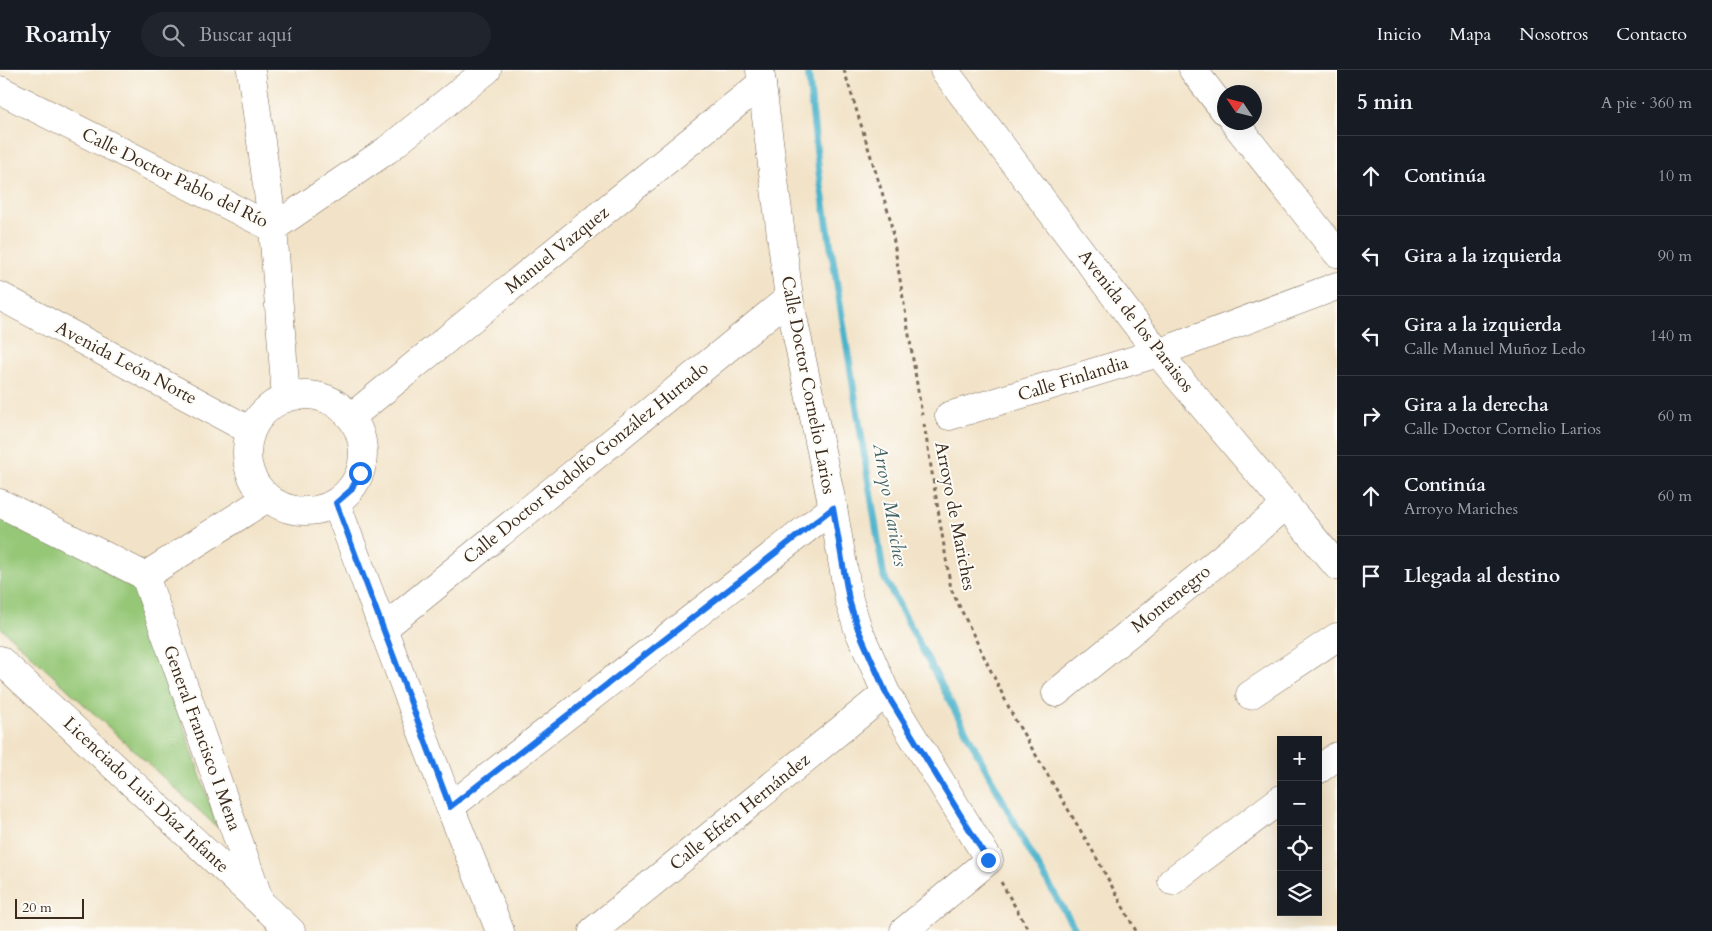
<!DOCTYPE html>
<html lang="es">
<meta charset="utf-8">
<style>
body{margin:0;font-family:Cardo,serif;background:#20242c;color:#f1f3f6}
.controls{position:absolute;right:15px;bottom:15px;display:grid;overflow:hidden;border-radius:0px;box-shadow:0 5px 20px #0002}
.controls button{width:45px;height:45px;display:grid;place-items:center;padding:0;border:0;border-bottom:1px solid #363941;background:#171b24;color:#f1f3f6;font:25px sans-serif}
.compass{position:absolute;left:1217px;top:15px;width:45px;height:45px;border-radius:50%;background:#171b24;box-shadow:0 5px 20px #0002;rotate:305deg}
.scale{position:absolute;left:15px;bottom:12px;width:69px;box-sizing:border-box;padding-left:5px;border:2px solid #3b2a1e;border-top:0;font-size:14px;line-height:18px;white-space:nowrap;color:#3b2a1e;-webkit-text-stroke:4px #fdfcf7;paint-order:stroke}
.stop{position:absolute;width:15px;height:15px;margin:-11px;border:4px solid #1a73e8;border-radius:50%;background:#fff}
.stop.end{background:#1a73e8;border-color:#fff;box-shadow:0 1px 5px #0008}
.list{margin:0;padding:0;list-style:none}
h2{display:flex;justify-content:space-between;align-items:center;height:65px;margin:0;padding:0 20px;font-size:21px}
h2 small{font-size:16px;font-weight:400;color:#9ea1a6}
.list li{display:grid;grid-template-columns:32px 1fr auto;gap:15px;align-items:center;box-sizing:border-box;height:80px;padding:0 20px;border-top:1px solid #363941}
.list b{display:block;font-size:19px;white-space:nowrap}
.list p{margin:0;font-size:16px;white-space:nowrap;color:#9ea1a6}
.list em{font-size:16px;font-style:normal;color:#9ea1a6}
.icon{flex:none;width:28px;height:28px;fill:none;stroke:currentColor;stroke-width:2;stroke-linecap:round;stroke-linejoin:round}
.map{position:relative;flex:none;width:1337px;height:861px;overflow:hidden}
header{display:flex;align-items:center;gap:30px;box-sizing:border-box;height:70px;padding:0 25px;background:#171b24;border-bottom:1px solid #363941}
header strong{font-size:24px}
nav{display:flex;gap:28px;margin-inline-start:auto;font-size:18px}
.search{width:350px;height:45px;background:#20242c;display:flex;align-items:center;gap:12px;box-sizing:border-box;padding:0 18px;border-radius:28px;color:#9ea1a6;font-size:19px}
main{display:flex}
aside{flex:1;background:#171b24}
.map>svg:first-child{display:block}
.green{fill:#95c777;stroke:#68784a}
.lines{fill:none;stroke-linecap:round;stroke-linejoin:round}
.stream{stroke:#4cb3cb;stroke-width:7}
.minor-casing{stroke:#7b6b5a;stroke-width:29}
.path{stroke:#7b6b5a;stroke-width:3;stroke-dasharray:4 4;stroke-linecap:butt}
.minor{stroke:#fff;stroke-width:28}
.route{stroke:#1a73e8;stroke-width:6}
.labels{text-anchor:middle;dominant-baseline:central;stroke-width:4;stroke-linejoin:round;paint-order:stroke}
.street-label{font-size:18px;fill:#3b2a1e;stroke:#fdfcf7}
.water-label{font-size:19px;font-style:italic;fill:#426163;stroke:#fdfcf7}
</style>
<header>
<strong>Roamly</strong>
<div class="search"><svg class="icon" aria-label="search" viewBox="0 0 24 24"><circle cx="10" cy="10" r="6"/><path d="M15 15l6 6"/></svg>Buscar aquí</div>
<nav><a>Inicio</a><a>Mapa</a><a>Nosotros</a><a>Contacto</a></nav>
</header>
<main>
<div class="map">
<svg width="1337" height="861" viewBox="0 0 1337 861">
<rect width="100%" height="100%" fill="#fdfcf7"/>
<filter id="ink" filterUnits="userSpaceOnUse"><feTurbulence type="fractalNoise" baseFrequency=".02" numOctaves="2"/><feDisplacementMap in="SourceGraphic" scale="10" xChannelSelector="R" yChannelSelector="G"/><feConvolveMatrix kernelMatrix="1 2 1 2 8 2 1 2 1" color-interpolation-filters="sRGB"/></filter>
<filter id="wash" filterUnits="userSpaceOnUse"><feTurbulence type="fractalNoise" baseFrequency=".0096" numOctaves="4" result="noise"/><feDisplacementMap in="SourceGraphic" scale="20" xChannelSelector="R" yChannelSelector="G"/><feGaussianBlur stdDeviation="1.12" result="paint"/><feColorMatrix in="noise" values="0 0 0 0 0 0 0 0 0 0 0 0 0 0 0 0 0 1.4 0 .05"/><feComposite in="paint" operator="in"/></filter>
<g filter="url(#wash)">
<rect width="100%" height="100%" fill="#f2e3c8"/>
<polygon class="green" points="0,430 128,492 218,758 0,557"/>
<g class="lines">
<polyline class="stream" points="808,0 819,103 884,507 1028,778 1076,861"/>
</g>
</g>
<g filter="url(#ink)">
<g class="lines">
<defs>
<g id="minor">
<polyline points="251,0 273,158 286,328"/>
<polyline points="760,0 789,228 833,438 849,530 858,559 886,623 989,790 904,861"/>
<polyline points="944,0 1158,283 1337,496"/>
<polyline points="1193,0 1224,40"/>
<polyline points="0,20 273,158"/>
<polyline points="1234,52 1337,183"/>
<polyline points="273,158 387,80 487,0"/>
<polyline points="0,226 251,361"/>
<circle cx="305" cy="383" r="58"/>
<polyline points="949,346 1158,283 1337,216"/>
<polyline points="351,347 762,13"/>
<polyline points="0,433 145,506"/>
<polyline points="336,433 450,737 500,861"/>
<polyline points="145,506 258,826"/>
<polyline points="145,506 267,428"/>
<polyline points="384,558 789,228"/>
<polyline points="0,590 291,861"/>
<polyline points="1056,623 1287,435"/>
<polyline points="1250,625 1337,567"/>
<polyline points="1318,700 1337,686"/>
<polyline points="450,737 833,438"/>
<polyline points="1172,811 1281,729"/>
<polyline points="593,861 886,623"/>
</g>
</defs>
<use href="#minor" class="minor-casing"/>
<g class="path">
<polyline points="844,0 890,148 922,345"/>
<polyline points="924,354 951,519 1014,648 1095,785 1136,861"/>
<polyline points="1001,812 1029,861"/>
</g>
<use href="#minor" class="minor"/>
</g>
</g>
<g class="lines" filter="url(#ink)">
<polyline class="route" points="360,403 351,420 336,433 450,737 833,438 849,530 858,559 886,623 988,790"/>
</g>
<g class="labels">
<g class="street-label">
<text transform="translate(175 108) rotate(26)">Calle Doctor Pablo del Río</text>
<text transform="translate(557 180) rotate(-39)">Manuel Vazquez</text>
<text transform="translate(1136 251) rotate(52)">Avenida de los Paraisos</text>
<text transform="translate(126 293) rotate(28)">Avenida León Norte</text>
<text transform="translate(1073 309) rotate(-17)">Calle Finlandia</text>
<text transform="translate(808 315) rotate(79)">Calle Doctor Cornelio Larios</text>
<text transform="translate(586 393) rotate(-39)">Calle Doctor Rodolfo González Hurtado</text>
<text transform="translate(955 446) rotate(79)">Arroyo de Mariches</text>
<text transform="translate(1171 529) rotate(-39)">Montenegro</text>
<text transform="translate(202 668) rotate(70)">General Francisco I Mena</text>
<text transform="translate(146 725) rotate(43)">Licenciado Luis Díaz Infante</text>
<text transform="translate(740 742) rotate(-39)">Calle Efrén Hernández</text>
</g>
<g class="water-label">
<text transform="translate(890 435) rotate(80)">Arroyo Mariches</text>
</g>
</g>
</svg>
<div class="controls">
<button>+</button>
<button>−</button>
<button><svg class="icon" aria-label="locate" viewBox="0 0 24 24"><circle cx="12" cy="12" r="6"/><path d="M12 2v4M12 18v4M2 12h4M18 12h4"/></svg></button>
<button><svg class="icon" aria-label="layers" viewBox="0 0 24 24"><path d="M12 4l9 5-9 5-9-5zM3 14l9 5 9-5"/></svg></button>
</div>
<svg class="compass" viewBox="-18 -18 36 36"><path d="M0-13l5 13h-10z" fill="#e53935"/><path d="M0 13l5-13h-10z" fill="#9ea1a6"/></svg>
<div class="scale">20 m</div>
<div class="stop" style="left:360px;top:403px"></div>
<div class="stop end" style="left:988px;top:790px"></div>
</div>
<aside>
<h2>5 min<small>A pie · 360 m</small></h2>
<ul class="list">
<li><svg class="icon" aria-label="ahead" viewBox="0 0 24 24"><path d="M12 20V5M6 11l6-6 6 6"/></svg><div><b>Continúa</b></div><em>10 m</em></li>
<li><svg class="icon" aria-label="left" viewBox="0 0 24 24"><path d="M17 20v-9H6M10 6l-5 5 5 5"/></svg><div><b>Gira a la izquierda</b></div><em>90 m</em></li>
<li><svg class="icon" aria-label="left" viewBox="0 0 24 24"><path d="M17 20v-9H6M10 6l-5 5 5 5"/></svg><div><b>Gira a la izquierda</b><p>Calle Manuel Muñoz Ledo</p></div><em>140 m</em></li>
<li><svg class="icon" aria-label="right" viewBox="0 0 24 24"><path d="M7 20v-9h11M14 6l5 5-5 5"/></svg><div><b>Gira a la derecha</b><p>Calle Doctor Cornelio Larios</p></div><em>60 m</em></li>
<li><svg class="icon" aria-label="ahead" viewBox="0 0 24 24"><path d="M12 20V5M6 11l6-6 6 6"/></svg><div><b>Continúa</b><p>Arroyo Mariches</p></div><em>60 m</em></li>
<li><svg class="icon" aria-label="arrive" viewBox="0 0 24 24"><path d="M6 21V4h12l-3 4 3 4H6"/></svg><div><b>Llegada al destino</b></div></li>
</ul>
</aside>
</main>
